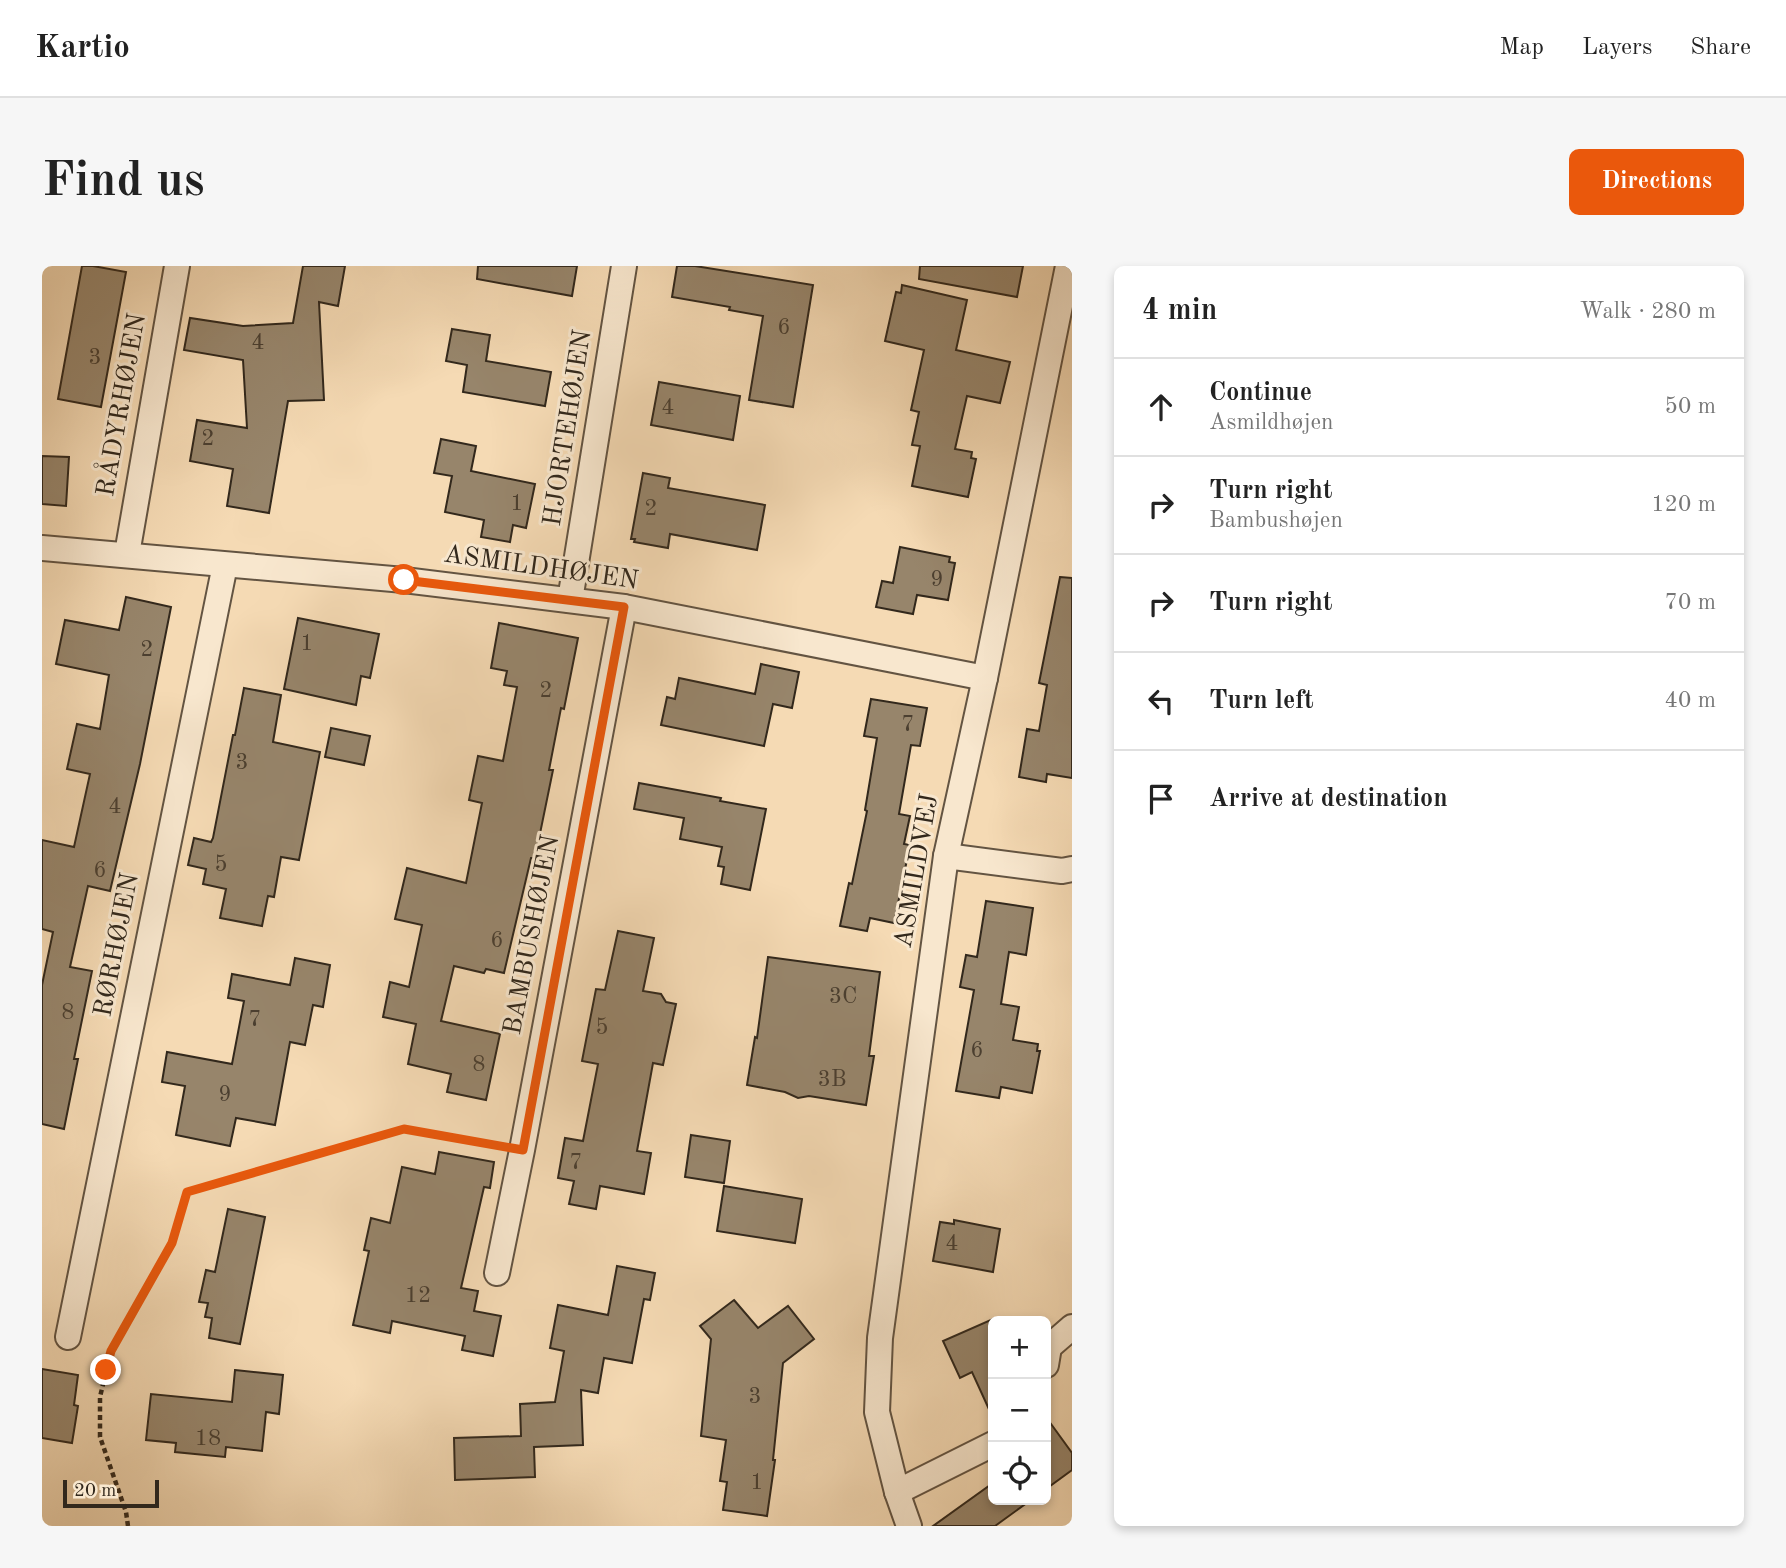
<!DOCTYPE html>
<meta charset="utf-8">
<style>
body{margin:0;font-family:"Old Standard TT",serif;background:#f6f6f6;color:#222}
.controls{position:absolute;right:21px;bottom:21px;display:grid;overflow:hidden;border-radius:10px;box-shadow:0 4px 10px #0003}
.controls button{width:63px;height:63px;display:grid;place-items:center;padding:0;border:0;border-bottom:2px solid #e0e0e0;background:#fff;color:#222;font:35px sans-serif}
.scale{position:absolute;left:21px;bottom:18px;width:96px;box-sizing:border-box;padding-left:7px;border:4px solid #32281c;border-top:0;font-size:19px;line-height:24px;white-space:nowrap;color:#32281c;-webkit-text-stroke:5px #f8e7ce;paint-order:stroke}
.stop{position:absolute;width:21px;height:21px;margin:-16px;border:5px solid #ea580c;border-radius:50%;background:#fff}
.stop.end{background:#ea580c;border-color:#fff;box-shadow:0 2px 7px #0008}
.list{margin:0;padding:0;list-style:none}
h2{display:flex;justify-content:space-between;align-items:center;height:91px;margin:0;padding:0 28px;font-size:30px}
h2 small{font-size:23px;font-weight:400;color:#767676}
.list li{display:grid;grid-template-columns:46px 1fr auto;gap:21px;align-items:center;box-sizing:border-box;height:98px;padding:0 28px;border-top:2px solid #e0e0e0}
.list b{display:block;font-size:26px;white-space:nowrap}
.list p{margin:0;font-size:23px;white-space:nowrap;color:#767676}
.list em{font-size:23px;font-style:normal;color:#767676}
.icon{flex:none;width:38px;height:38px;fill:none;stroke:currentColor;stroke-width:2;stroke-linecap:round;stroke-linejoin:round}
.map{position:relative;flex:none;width:1030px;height:1260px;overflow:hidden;border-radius:10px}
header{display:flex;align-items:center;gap:42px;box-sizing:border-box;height:98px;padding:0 35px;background:#fff;border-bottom:2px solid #e0e0e0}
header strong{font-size:33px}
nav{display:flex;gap:38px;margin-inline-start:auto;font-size:24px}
.intro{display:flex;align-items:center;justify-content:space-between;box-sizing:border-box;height:168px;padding:0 42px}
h1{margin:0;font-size:49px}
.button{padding:18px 32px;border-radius:10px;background:#ea580c;color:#fff;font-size:24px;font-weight:700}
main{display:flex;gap:42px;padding:0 42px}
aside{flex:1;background:#fff;border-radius:10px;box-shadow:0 4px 10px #0003}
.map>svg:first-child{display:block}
.building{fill:#97856b;stroke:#32281c;stroke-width:2}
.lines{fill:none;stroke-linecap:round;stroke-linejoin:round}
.minor-casing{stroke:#635442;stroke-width:28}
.path{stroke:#32281c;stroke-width:4.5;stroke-dasharray:5 3.5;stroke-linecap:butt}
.minor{stroke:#f8e7ce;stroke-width:24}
.route{stroke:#ea580c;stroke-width:9}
.labels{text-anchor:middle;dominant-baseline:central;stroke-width:6;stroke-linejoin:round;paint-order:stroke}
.number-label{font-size:23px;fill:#4b3f30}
.street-label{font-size:26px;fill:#32281c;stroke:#f8e7ce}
</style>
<header>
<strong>Kartio</strong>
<nav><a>Map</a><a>Layers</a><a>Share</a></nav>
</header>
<div class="intro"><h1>Find us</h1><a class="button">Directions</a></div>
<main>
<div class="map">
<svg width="1030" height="1260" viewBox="0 0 1030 1260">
<rect width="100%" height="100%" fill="#f5dab4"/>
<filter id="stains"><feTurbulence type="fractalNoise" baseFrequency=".00286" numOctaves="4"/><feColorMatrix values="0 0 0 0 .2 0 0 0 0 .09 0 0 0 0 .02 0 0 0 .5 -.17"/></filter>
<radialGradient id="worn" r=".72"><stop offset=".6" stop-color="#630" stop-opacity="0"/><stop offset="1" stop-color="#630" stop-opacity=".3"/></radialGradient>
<g class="building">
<polygon points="40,0 51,0 84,6 59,141 16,133"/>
<polygon points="261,0 303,0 296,40 277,36 282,134 246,135 227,247 185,240 191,203 148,195 155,154 205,162 201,94 142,84 148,52 201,60 251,57"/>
<polygon points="436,0 535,0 530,30 435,13"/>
<polygon points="635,0 653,0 771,19 751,141 707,134 721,50 687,44 688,41 630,31"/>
<polygon points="878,0 981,0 975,31 877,13"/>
<polygon points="860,19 925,34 914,84 968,96 958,137 925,130 913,183 930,186 929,192 934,193 926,231 870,220 878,180 870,179 877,146 869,144 882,84 843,75 854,26 859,27"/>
<polygon points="410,63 448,69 444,95 509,106 503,140 421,126 425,99 404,95"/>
<polygon points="617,116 698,130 691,174 609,159"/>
<polygon points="399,173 434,180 429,205 493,218 484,262 471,259 468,276 439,271 442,254 403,246 410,210 392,207"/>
<polygon points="0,190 27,191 24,240 0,238"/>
<polygon points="601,207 628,212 626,222 723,239 715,284 628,268 626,282 592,276 593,273 589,273"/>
<polygon points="858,281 908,291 907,296 913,297 906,334 875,329 871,348 834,341 840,315 851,317"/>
<polygon points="1018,311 1030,312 1030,512 1005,508 1004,516 977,511 985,463 997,465 1005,419 997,417"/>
<polygon points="84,331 129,341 98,498 68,625 46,620 28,701 50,705 32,793 36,793 22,863 0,858 0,719 11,666 0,663 0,574 32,581 48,508 25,503 35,458 58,463 67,409 14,398 23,354 77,364"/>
<polygon points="256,352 337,368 328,412 319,410 314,439 242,423"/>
<polygon points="457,357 536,372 522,443 519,442 507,504 511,504 493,592 489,592 462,707 444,703 442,707 412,700 399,755 458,768 444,834 405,826 409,808 366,798 374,758 341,751 348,716 367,721 380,659 353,653 365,602 424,617 440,537 427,534 436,490 461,495 475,421 462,419 465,405 449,402"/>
<polygon points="719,398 757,406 750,442 731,438 722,480 619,459 625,431 633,433 637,412 713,428"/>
<polygon points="202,422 239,429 231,476 278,486 257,594 239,591 232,631 226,630 220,660 178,652 184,623 161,618 164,603 146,599 152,572 169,576 171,572 191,469 193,469"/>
<polygon points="829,433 885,442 878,480 869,479 857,548 868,550 862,578 868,579 852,657 828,652 825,665 798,660 807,617 810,618 825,545 823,544 835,472 822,470"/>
<polygon points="289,462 328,470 322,499 283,491"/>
<polygon points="597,517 679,532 678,535 724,543 708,624 679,618 682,601 676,600 680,581 638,573 642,552 592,543"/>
<polygon points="944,635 991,642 984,689 967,686 959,738 977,741 971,774 996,778 995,785 998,785 990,827 959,821 957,832 914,825 932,724 918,721 924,689 935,691"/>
<polygon points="576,665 612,672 601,725 619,728 624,736 634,738 621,799 611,797 595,885 609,887 602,928 558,920 554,943 527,938 532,915 516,912 523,872 541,875 556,798 540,795 554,723 563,724"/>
<polygon points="726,691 838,706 827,790 832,790 824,839 767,830 756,832 743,826 705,819 713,771 715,772"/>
<polygon points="253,692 288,699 281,741 271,739 263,779 248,776 233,859 194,852 188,880 134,869 143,820 120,816 125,786 190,798 202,735 186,732 190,708 248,719"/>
<polygon points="649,869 688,875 682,917 643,911"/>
<polygon points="397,886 452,896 448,922 442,921 419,1022 436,1025 432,1045 459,1050 451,1090 420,1084 423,1070 350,1055 348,1067 311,1059 327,985 322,984 329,952 348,957 360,901 393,908"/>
<polygon points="682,920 760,933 753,977 675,965"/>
<polygon points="186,943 223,951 198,1078 167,1072 170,1052 163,1051 166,1037 157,1036 164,1004 173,1006"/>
<polygon points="912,954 958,963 951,1006 891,995 898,956 912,958"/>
<polygon points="575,1000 613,1007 608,1034 602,1033 590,1097 562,1092 556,1127 539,1124 541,1179 492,1181 493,1211 413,1214 412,1172 479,1170 478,1138 513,1136 522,1085 508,1082 516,1039 566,1049"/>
<polygon points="692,1034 716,1062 746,1040 772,1073 741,1097 731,1194 733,1194 725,1250 681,1244 685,1216 678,1215 684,1174 659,1170 669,1073 658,1060"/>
<polygon points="951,1053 951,1152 930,1106 918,1112 901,1075"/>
<polygon points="0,1103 36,1109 32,1139 36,1140 30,1177 0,1172"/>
<polygon points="193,1104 241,1109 237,1148 224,1146 220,1185 184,1181 183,1191 133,1186 134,1177 104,1174 109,1128 190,1136"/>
<polygon points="1004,1151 1030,1187 1030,1204 1004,1223"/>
<polygon points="951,1217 951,1234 989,1234 953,1260 891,1260"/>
</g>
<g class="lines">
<defs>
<g id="minor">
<polyline points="0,282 362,314 582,341 943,412"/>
<polyline points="85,288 135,0"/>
<polyline points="528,334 582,0"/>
<polyline points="904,590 1020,605 1030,603"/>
<polyline points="455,1007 480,884 582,341"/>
<polyline points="26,1071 183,299"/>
<polyline points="1004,1099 1007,1081 1030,1061"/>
<polyline points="855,1226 951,1178"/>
<polyline points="867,1260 855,1226 835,1146 838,1072 904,590 943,412 1026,0"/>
</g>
</defs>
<use href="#minor" class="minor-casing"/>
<polyline class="path" points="86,1260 84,1246 58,1171 58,1131 69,1085 130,977 145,926 362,863 455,879"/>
<use href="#minor" class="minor"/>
</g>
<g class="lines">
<polyline class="route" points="64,1104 69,1085 130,977 145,926 362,863 481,884 582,341 362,314"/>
</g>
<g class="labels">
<g class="number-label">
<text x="742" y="61">6</text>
<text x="216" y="76">4</text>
<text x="53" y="91">3</text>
<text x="626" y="141">4</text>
<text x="166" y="172">2</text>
<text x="475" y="237">1</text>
<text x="609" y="242">2</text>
<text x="895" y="313">9</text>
<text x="265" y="377">1</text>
<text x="105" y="383">2</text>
<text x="504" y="424">2</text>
<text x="866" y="458">7</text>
<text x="200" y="496">3</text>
<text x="73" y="540">4</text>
<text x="179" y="598">5</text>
<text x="58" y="604">6</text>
<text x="455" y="674">6</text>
<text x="801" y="730">3C</text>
<text x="26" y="746">8</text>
<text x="213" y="753">7</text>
<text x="560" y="761">5</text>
<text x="935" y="784">6</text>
<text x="437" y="798">8</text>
<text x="790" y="813">3B</text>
<text x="183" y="828">9</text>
<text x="534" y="896">7</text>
<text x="910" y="977">4</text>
<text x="376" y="1029">12</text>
<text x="713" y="1130">3</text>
<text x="166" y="1172">18</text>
<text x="715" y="1216">1</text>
</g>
<g class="street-label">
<text transform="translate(80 139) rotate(-80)">RÅDYRHØJEN</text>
<text transform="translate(526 162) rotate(-81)">HJORTEHØJEN</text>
<text transform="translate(499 302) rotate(8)">ASMILDHØJEN</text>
<text transform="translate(875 605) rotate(-80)">ASMILDVEJ</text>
<text transform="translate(490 669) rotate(-79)">BAMBUSHØJEN</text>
<text transform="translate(75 679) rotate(-79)">RØRHØJEN</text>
</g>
</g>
<rect width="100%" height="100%" filter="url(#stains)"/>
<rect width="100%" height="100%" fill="url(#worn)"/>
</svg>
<div class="controls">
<button>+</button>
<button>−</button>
<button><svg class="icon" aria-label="locate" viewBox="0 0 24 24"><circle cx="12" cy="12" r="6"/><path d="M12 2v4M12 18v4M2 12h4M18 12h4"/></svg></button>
</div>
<div class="scale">20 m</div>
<div class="stop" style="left:362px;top:314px"></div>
<div class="stop end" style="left:64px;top:1104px"></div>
</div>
<aside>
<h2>4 min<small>Walk · 280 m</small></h2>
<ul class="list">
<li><svg class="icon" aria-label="ahead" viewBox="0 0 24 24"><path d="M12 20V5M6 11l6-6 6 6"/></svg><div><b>Continue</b><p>Asmildhøjen</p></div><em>50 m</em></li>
<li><svg class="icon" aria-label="right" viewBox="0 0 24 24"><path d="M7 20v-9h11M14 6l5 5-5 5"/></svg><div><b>Turn right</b><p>Bambushøjen</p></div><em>120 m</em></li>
<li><svg class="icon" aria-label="right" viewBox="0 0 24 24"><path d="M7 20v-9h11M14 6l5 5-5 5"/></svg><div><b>Turn right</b></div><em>70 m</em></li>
<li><svg class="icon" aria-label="left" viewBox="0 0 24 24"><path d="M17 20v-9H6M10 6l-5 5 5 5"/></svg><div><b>Turn left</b></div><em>40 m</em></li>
<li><svg class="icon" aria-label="arrive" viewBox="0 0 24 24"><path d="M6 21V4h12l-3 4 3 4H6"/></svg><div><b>Arrive at destination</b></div></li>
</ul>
</aside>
</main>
